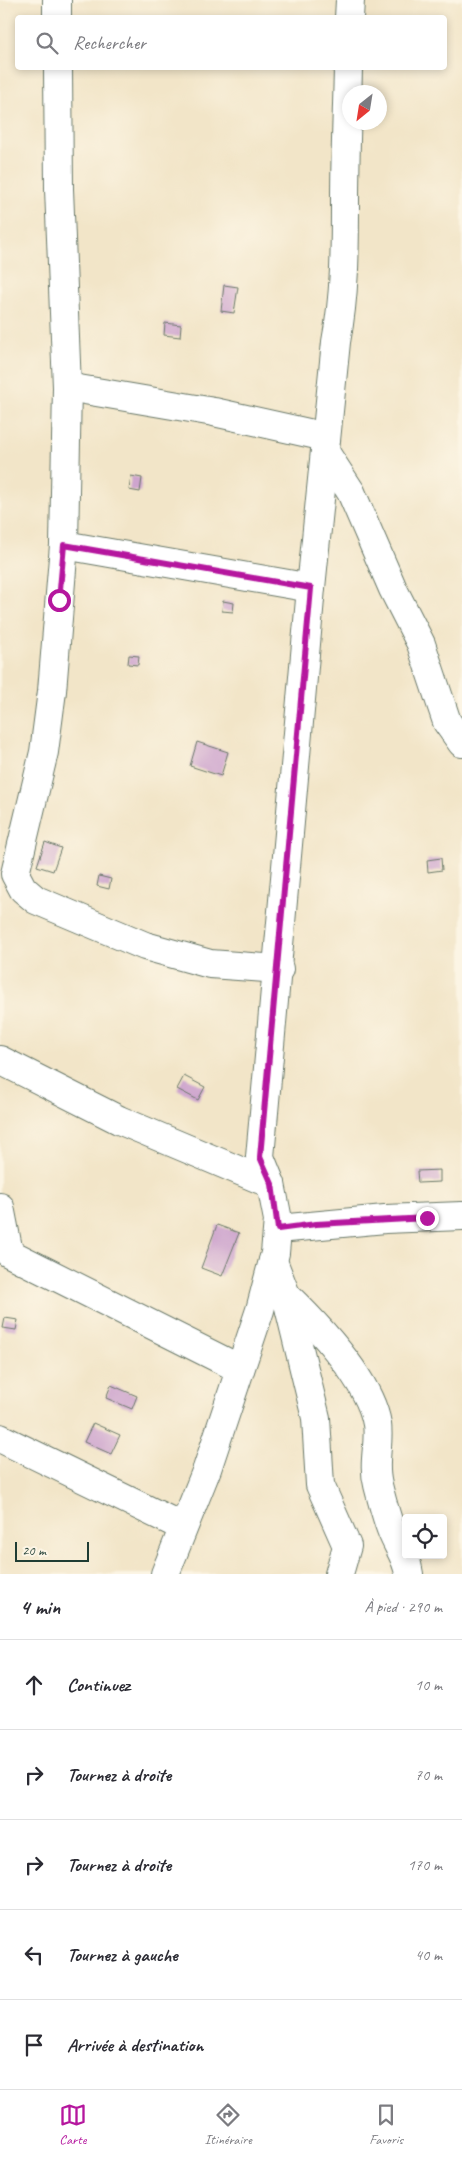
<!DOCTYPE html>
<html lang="fr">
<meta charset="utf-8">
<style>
body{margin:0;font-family:Caveat,sans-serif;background:#f7f7f7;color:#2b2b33}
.controls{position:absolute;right:15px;bottom:15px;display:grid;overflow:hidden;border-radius:5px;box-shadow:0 2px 8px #0003}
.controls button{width:45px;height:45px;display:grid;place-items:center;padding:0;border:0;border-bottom:1px solid #e1e1e2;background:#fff;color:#2b2b33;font:25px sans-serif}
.compass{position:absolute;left:342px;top:85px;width:45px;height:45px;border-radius:50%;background:#fff;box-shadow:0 2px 8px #0003;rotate:210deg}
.scale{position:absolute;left:15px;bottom:12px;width:74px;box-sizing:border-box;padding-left:5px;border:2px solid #1f3d34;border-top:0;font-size:14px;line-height:18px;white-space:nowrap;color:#1f3d34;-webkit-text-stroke:4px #fcf5e5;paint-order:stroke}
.stop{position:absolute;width:15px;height:15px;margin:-11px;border:4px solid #b5179e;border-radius:50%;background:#fff}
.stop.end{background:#b5179e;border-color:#fff;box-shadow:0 1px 5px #0008}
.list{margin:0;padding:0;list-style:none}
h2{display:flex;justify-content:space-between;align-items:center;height:65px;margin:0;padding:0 20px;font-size:21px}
h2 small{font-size:16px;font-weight:400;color:#7c7c81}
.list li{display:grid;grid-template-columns:32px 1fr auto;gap:15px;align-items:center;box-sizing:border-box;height:90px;padding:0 20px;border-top:1px solid #e1e1e2}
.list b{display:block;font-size:19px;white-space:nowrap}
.list em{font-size:16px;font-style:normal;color:#7c7c81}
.icon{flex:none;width:28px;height:28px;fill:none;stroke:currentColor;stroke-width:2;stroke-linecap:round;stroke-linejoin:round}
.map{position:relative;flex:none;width:462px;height:1574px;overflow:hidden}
.search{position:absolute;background:#fff;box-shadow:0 2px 8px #0003;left:15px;right:15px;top:15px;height:55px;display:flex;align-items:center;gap:12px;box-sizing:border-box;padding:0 18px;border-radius:5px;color:#7c7c81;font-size:19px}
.sheet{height:515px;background:#fff}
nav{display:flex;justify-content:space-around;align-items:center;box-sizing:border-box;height:70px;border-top:1px solid #e1e1e2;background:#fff;font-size:14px;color:#7c7c81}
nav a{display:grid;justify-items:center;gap:2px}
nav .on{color:#b5179e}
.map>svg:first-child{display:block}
.building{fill:#cea5ce}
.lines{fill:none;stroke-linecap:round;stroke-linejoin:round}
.minor-casing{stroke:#697868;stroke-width:30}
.minor{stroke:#fff;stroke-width:28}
.route{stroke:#b5179e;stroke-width:6}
</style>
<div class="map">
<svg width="462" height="1574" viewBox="0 0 462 1574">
<rect width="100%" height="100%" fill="#fcf5e5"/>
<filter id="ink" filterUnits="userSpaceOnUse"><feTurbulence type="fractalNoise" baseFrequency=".02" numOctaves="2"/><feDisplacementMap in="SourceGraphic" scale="10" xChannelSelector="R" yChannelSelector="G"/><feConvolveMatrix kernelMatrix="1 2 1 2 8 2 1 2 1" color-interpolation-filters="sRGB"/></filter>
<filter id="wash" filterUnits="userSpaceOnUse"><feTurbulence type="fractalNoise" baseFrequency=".0096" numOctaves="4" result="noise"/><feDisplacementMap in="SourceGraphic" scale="20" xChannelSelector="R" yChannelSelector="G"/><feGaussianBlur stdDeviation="1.12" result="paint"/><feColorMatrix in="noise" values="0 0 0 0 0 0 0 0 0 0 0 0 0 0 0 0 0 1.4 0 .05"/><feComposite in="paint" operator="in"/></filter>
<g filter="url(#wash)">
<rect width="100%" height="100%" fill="#f2e5c8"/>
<g id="blocks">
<g class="building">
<polygon points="224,285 238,287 234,313 221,311"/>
<polygon points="165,323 181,325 180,337 164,335"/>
<polygon points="131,476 142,478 140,492 129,490"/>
<polygon points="223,601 234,603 233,612 222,611"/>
<polygon points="129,655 139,656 138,665 128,664"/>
<polygon points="197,742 228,752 221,776 190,766"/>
<polygon points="45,842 61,848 53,871 37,866"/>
<polygon points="441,858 442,870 428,872 427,860"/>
<polygon points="99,876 111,879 109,889 97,886"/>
<polygon points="184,1076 205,1087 198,1100 177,1089"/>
<polygon points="440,1170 440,1182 418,1183 417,1171"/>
<polygon points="217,1225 239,1233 222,1276 201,1268"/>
<polygon points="5,1318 18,1320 16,1330 3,1328"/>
<polygon points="111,1385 137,1396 132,1409 106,1398"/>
<polygon points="93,1423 120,1435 111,1454 84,1442"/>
</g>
</g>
</g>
<g filter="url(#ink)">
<use href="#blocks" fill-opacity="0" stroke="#697868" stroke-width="1"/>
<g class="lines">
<defs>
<g id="minor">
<polyline points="57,0 57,18"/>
<polyline points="349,18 350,0"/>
<polyline points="58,68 59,189 67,387 64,545 52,691 44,752 15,874 23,889 36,900 145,946 210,964 279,969"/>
<polyline points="67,387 214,412 326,437"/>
<polyline points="325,452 351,492 393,589 421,644 447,722 462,743"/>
<polyline points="64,545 311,588"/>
<polyline points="0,1060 119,1120 271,1184"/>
<polyline points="0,1207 9,1253 240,1369"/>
<polyline points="278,1229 385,1219 462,1216"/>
<polyline points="273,1261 286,1295 316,1418 320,1485 347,1546 339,1574"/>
<path d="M286 1295C317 1325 370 1381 377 1424 380 1445 372 1462 378 1485 382 1501 386 1517 392 1532 398 1547 407 1558 409 1574"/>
<polyline points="0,1438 183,1527"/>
<path d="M165 1574 207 1469 260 1310 275 1253 278 1220 271 1184 260 1157 311 588 336 342C345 295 345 249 345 201 345 157 347 112 348 68"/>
</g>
</defs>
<use href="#minor" class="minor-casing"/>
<use href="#minor" class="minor"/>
</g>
</g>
<g class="lines" filter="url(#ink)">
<polyline class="route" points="59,600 64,545 311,588 260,1157 272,1184 278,1229 316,1224 427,1218"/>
</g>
</svg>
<div class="controls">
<button><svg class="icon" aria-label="locate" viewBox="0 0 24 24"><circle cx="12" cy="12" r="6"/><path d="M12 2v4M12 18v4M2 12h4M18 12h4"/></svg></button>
</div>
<svg class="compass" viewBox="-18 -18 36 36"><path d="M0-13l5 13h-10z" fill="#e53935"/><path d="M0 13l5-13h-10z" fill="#7c7c81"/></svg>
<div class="scale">20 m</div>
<div class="stop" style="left:59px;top:600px"></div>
<div class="stop end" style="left:427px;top:1218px"></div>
<div class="search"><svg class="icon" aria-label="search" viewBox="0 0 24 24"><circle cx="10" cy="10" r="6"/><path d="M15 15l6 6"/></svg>Rechercher</div>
</div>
<section class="sheet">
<h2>4 min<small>À pied · 290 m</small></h2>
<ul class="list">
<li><svg class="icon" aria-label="ahead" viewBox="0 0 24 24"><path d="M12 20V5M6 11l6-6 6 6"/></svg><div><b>Continuez</b></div><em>10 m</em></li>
<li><svg class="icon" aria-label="right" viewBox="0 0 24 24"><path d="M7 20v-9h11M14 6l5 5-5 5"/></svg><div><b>Tournez à droite</b></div><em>70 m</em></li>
<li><svg class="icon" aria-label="right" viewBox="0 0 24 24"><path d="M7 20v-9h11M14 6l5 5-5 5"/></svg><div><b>Tournez à droite</b></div><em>170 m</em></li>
<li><svg class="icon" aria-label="left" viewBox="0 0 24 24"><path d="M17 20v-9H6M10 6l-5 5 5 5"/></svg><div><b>Tournez à gauche</b></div><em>40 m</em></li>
<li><svg class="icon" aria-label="arrive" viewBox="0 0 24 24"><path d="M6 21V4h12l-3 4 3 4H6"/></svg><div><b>Arrivée à destination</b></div></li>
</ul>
</section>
<nav>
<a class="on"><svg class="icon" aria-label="map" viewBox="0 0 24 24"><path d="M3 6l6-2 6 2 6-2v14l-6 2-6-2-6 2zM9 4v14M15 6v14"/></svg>Carte</a>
<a><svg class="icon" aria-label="directions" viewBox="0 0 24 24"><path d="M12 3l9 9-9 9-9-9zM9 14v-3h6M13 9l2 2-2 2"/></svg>Itinéraire</a>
<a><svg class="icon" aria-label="saved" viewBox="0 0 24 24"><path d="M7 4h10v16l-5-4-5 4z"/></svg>Favoris</a>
</nav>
